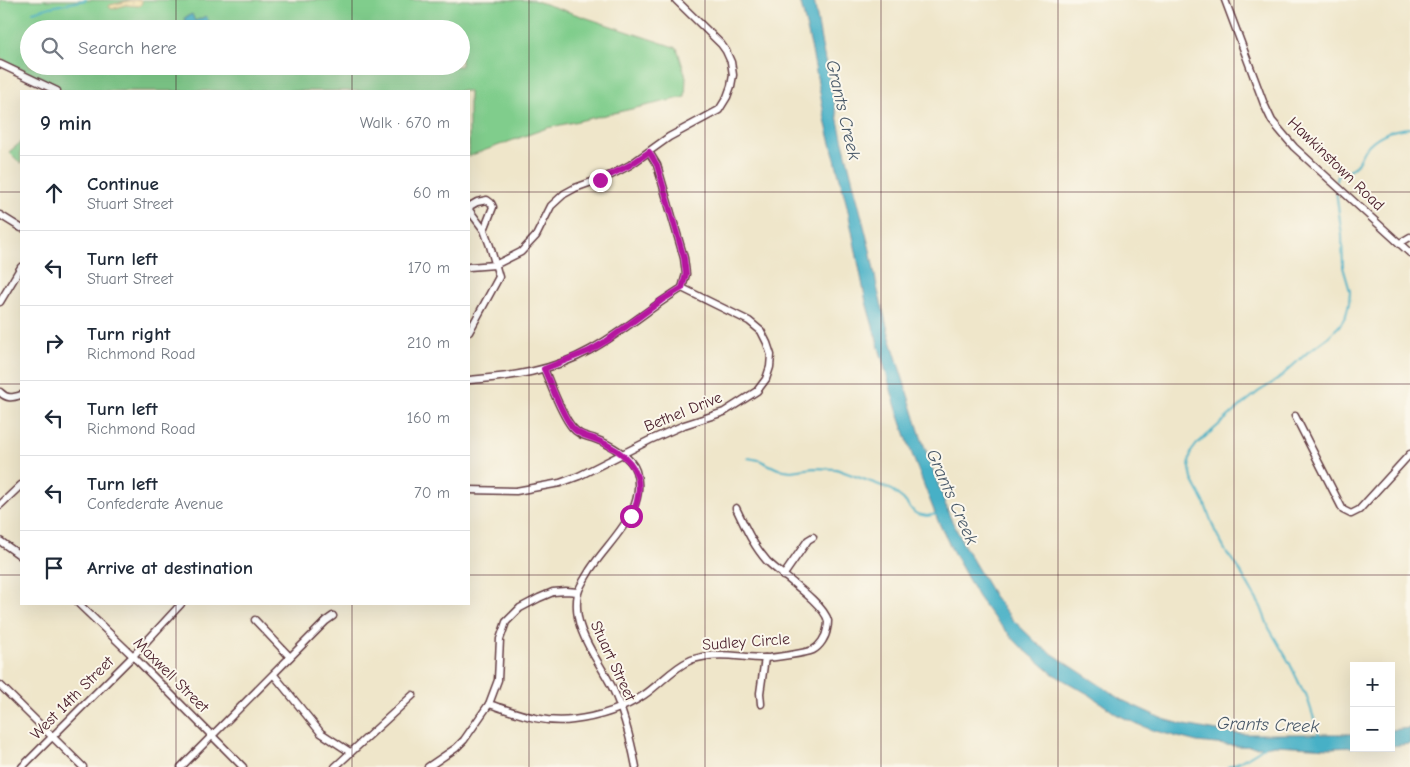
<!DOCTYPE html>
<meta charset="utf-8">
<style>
body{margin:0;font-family:"Comic Neue",sans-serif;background:#f2f2f3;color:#1f2937}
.controls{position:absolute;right:15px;bottom:15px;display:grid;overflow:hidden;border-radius:0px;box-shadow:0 5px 20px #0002}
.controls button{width:45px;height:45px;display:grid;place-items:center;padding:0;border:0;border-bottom:1px solid #e0e1e3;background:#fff;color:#1f2937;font:25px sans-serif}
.stop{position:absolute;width:15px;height:15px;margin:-11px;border:4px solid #b5179e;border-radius:50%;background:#fff}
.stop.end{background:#b5179e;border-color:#fff;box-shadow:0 1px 5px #0008}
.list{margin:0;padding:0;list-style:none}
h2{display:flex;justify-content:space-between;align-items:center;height:65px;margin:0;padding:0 20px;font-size:21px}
h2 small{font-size:16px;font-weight:400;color:#747a83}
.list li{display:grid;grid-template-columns:32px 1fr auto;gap:15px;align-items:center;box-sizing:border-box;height:75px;padding:0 20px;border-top:1px solid #e0e1e3}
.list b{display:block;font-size:19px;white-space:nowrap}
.list p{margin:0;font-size:16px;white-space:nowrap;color:#747a83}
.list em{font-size:16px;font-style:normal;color:#747a83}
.icon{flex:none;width:28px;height:28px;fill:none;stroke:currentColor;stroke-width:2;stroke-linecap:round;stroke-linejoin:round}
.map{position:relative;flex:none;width:1410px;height:767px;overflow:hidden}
.search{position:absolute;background:#fff;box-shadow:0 5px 20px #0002;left:20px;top:20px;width:450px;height:55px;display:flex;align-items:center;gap:12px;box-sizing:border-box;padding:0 18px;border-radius:28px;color:#747a83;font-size:19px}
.panel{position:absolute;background:#fff;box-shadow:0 5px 20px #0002;left:20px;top:90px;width:450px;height:515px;border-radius:0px}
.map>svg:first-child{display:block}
.green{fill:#80cd8c;stroke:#65765c;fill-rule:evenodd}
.sand{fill:url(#sand-dots);stroke:#9c7c64}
.water{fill:#47b0c6;stroke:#486878}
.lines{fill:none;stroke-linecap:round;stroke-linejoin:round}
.stream{stroke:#47b0c6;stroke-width:2}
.minor-casing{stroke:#633d43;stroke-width:9}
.minor{stroke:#fff;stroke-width:6}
.route{stroke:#b5179e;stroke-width:6}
.grid{fill:none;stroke:#4a1f2b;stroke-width:1;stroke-opacity:0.55}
.labels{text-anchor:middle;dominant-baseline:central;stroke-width:4;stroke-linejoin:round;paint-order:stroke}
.street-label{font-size:16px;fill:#4a1f2b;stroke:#fbf7ec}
.water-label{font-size:18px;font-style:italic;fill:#495969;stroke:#fbf7ec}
</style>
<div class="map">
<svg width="1410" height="767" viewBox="0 0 1410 767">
<defs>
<pattern id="sand-dots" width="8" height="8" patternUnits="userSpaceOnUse" patternTransform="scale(1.25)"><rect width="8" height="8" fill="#eeda9e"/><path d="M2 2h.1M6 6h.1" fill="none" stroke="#cebb88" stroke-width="1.8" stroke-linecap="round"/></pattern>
</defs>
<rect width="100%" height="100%" fill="#fbf7ec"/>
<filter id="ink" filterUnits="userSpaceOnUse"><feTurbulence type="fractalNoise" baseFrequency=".02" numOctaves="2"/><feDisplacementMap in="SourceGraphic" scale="10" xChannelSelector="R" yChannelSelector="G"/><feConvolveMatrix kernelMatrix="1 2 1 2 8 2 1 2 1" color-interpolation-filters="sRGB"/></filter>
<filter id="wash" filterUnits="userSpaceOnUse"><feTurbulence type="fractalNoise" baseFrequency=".0096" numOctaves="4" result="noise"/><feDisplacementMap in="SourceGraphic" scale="20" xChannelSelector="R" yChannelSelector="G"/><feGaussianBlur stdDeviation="1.12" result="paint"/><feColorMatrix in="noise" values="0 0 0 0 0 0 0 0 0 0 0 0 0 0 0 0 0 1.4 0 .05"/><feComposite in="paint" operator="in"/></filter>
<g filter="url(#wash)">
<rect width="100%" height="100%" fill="#efe6ca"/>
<g class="green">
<path d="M0 0H533L677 48 686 77 685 97 547 128 469 156V91H64L0 58ZM29 29H461V66H29Z"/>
<polygon points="21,142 21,164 9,152"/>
</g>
<polygon class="sand" points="133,0 141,0 142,3 139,6 126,5 112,9 109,7 110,5"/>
<g class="water">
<polygon points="800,0 814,0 822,46 841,134 870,250 878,291 889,334 921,437 950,517 965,547 994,596 1012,619 1039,645 1124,701 1163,719 1185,725 1228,733 1244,734 1354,734 1354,747 1330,748 1275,745 1264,747 1236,746 1197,742 1152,730 1137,724 1116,714 1090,695 1053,674 1021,647 993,617 978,597 951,548 938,521 913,457 895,404 866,302 847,206 826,124 811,46"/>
<polygon points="192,14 195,21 206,16 211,26 204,29 189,29 184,18"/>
<polygon points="1410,728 1410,744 1391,746 1391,730"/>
</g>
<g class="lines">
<g class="stream">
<polyline points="33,12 50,7 86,0"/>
<path d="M1337 181 1338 176C1343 173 1351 170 1355 166 1358 163 1362 153 1365 149 1376 135 1393 129 1410 128"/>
<polyline points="748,458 759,460 778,469 791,471 814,468 836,469 890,489 903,499 914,512 917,514 927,516 937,514"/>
<polyline points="1319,734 1306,694 1303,691 1289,662 1269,628 1261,607 1251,590 1239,569 1226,552 1215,531 1204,502 1192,479 1189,463 1191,452 1197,444 1237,409 1258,392 1277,380 1308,352 1328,337 1340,325 1346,315 1349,303 1350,291 1343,267 1342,236 1336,191"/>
<path d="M1228 767C1242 761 1253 755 1265 746"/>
</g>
</g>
</g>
<g filter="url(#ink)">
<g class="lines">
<defs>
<g id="minor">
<polyline points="1225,0 1264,104 1272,121 1294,147 1410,253"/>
<polyline points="0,64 57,91"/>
<polyline points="0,215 21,228"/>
<polyline points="1400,243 1410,237"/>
<polyline points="469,267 495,265 521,252 536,236 551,206 564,194 575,188 611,175 630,165 669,137 719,110 727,97 731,86 733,75 731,62 726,51 721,44 676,0"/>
<polyline points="0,302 21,267"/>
<polyline points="469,332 499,277 490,246 484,230 469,210 470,206 477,202 487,200 491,203 493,207 484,230"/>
<path d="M544 369C551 385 561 414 572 427 578 435 586 436 595 439 609 444 631 456 636 471 648 511 609 540 590 570 586 577 580 585 578 593 571 629 597 657 612 687 624 712 631 741 636 767"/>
<path d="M469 380C510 377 553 371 590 350 623 332 651 307 682 288L686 274 684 258 657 165 649 152"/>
<path d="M0 392C7 399 12 398 21 395"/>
<polyline points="1295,416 1343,510 1351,514 1359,510 1410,454"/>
<polyline points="469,490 516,491 560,483 579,476 650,440 684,425 724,412 757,391 766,379 770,367 771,355 767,343 761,331 749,321 682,288"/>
<polyline points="0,505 21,485"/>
<polyline points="0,541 21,556"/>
<polyline points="783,576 808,540 813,537"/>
<polyline points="79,604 133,656 243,767"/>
<polyline points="255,620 290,657"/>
<polyline points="274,675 321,733 350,752"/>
<polyline points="0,685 83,767"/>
<path d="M489 704C517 713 543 724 573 720 598 717 623 709 644 695 659 685 673 668 689 661 694 658 702 657 708 656 727 653 745 658 764 658 773 658 806 653 813 650 820 646 826 637 827 629 828 626 828 624 828 621 824 603 781 575 767 561 753 545 745 527 736 508"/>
<polyline points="761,704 760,693 765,658"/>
<polyline points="22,767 133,656 181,604"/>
<polyline points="181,767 326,621 333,616"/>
<polyline points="335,767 413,695"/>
<polyline points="428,767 456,748 464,740 489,704 498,680 500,639 506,622 520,608 539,598 553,592 566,591 578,592"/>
</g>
</defs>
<use href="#minor" class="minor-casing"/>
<use href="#minor" class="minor"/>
</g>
</g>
<g class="lines" filter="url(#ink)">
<path class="route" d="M600 180 630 165 649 152 657 165 684 258 686 274 682 288 662 300 608 340 589 351 544 369C551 384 563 418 573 428 580 436 588 436 597 440 624 451 645 470 637 501 636 506 633 511 631 516"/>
</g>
<path class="grid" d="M176 0V29M352 0V29M529 0V767M705 0V767M881 0V767M1058 0V767M1234 0V767M176 66V91M352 66V91M0 192H21M469 192H1410M0 384H21M469 384H1410M0 575H21M469 575H1410M176 604V767M352 604V767"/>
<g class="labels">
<g class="street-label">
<text transform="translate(1336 164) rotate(44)">Hawkinstown Road</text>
<text transform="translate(683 412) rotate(-22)">Bethel Drive</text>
<text transform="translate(746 642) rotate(-4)">Sudley Circle</text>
<text transform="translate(613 661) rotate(65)">Stuart Street</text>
<text transform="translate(171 675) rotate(45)">Maxwell Street</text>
<text transform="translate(72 698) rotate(-45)">West 14th Street</text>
</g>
<g class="water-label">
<text transform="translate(843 110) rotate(77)">Grants Creek</text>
<text transform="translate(952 497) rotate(66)">Grants Creek</text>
<text transform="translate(1268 725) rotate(2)">Grants Creek</text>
</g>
</g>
</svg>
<div class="controls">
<button>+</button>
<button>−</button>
</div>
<div class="stop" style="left:631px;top:516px"></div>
<div class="stop end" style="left:600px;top:180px"></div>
<div class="search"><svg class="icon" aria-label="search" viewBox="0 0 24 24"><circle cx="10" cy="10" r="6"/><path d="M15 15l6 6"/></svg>Search here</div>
<section class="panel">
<h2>9 min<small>Walk · 670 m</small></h2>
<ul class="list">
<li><svg class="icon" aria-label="ahead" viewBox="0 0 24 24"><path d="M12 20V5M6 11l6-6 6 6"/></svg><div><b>Continue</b><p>Stuart Street</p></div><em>60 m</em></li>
<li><svg class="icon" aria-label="left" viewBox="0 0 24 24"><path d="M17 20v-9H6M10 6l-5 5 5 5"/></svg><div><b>Turn left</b><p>Stuart Street</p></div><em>170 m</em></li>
<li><svg class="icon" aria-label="right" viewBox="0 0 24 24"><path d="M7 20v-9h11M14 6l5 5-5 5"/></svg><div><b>Turn right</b><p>Richmond Road</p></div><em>210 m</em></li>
<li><svg class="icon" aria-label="left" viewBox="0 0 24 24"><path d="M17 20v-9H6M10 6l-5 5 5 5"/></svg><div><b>Turn left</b><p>Richmond Road</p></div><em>160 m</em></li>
<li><svg class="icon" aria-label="left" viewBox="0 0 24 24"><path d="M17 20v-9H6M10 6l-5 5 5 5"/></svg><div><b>Turn left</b><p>Confederate Avenue</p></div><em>70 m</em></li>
<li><svg class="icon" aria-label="arrive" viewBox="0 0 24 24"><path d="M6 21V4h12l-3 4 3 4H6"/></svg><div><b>Arrive at destination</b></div></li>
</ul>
</section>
</div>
